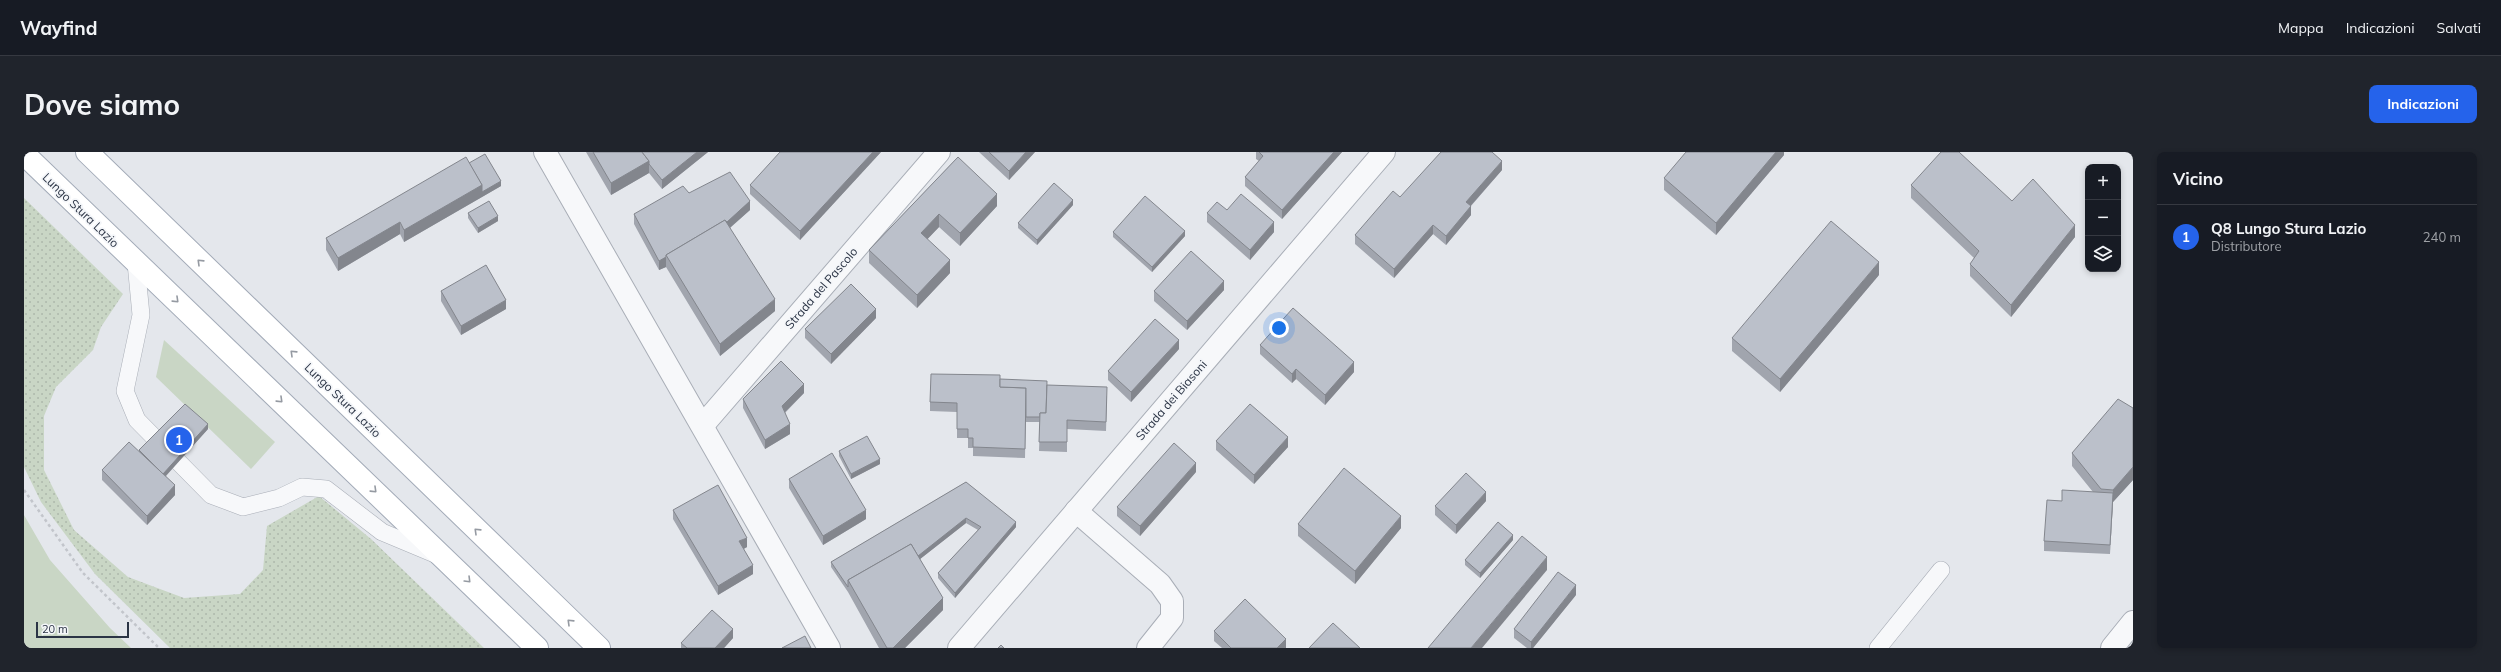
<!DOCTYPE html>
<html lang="it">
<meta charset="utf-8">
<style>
body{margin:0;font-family:Mulish,sans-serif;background:#20242c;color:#f1f3f6}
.controls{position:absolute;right:12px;top:12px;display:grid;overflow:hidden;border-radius:8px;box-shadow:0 2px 6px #0003}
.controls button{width:36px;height:36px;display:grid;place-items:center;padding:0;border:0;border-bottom:1px solid #363941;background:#171b24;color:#f1f3f6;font:20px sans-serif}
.scale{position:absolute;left:12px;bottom:10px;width:93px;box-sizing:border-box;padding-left:4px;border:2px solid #2b3445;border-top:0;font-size:11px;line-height:14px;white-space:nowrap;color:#2b3445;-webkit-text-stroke:3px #f4f6f9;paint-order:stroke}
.you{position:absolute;left:1255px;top:176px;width:14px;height:14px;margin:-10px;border:3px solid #fff;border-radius:50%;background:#1a73e8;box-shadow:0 0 0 6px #1a73e833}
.badge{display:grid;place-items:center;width:26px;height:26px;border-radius:50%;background:#2563eb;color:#fff;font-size:13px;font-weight:700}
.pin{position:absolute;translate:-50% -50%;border:2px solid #fff;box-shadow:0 1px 4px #0006}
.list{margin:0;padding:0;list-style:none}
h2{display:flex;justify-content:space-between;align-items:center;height:52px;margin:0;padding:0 16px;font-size:17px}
h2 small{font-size:13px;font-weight:400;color:#9ea1a6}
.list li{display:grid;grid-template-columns:26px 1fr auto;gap:12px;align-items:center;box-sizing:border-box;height:64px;padding:0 16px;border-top:1px solid #363941}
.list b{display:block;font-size:15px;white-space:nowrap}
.list p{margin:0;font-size:13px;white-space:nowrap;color:#9ea1a6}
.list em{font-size:13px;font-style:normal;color:#9ea1a6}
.icon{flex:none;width:22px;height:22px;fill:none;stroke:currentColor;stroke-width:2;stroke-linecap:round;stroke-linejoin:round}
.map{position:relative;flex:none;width:2109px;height:496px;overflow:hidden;border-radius:8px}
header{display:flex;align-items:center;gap:24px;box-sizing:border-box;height:56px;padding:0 20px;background:#171b24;border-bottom:1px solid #363941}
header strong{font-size:19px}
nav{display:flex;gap:22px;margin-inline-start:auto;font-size:14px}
.intro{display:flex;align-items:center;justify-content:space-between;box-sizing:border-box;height:96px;padding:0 24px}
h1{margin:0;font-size:28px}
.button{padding:10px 18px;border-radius:8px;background:#2563eb;color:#fff;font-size:14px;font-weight:700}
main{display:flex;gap:24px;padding:0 24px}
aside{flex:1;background:#171b24;border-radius:8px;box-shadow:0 2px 6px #0003}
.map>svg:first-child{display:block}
.grass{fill:#c9d6c5}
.park{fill:url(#park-dots)}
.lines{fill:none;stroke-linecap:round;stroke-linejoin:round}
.service-casing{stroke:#a9aeb7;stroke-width:18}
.minor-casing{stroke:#a9aeb7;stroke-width:24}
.primary-casing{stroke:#a3abb8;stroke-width:24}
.path{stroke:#c2c5cb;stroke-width:2.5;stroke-dasharray:3 3;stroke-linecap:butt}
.service{stroke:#f7f8fa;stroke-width:17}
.minor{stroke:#f7f8fa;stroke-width:22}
.primary{stroke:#fff;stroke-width:22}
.wall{fill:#a1a5ae}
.shaded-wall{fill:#83868d}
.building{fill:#bbc0ca;stroke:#83868d}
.oneway{stroke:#959aa2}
.labels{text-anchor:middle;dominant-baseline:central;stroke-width:3.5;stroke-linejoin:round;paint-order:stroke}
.street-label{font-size:12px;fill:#2b3445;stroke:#f4f6f9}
</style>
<header>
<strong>Wayfind</strong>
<nav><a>Mappa</a><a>Indicazioni</a><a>Salvati</a></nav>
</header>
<div class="intro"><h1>Dove siamo</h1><a class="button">Indicazioni</a></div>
<main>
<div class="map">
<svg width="2109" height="496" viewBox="0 0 2109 496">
<defs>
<pattern id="park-dots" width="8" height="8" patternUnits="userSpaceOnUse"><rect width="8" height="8" fill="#c9d6c5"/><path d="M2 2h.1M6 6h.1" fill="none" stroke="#adb8ab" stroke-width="1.8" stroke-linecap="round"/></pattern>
</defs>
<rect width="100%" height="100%" fill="#e4e7ec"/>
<g class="grass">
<polygon points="140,188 251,290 227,317 132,225"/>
<polygon points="0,363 26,408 86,476 107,496 0,496"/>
</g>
<polygon class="park" points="0,46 99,142 77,175 69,198 32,235 20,264 20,318 50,378 104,425 160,446 216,442 239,418 243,374 295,344 347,387 460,496 146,496 71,422 17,350 0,315"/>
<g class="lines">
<defs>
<g id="service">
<polyline points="112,111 117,163 101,239 113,268 187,343 219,355 255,346 278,335 302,337 358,380 413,403"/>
<polyline points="1854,496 1917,418"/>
</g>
<g id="minor">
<polyline points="521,0 805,496"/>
<polyline points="679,273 915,0"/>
<polyline points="1052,359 1136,432 1148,449 1148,466 1124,496"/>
<polyline points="935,496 1360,0"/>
<polyline points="2088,496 2109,470"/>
</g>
<g id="primary">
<polyline points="63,0 575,496"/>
<polyline points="0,2 513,496"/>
</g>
</defs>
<use href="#service" class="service-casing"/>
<use href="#minor" class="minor-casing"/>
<use href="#primary" class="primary-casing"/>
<polyline class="path" points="0,338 59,421 135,496"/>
<use href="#service" class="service"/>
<use href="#minor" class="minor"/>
<use href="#primary" class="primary"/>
</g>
<g class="wall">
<polygon points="562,0 684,0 638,37 625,21 587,43"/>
<polygon points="857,0 776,88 726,42 726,33"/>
<polygon points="955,0 1011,0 985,28"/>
<polygon points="1232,0 1318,0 1258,67 1221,34 1221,25 1235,9 1232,7"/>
<polygon points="1760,0 1760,3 1692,83 1640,38 1640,26"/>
<polygon points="934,5 973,54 936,94 915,75 903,87 926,121 893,156 845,111 845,98"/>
<polygon points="445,11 477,34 380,90 376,82 314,119 302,98 302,86"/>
<polygon points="1478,18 1447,54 1447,63 1422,93 1409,82 1370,126 1331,92 1331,83 1376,45"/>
<polygon points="1887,33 1988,49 2051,85 1987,165 1946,124 1946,112 1950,106 1887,46"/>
<polygon points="665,41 726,58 706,76 751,159 696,204 642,115 635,118 610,72 610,62"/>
<polygon points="1049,53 1013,93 994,76 994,71"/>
<polygon points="1203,58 1250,80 1226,108 1183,70 1183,61"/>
<polygon points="444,61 474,69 454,81 444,66"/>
<polygon points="1089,80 1161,84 1128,120 1089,85"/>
<polygon points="1855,123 1756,240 1708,199 1708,186"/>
<polygon points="1200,138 1163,178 1130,149 1130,139"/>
<polygon points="417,139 482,157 437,183 417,149"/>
<polygon points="852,166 807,212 781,186 781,177"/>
<polygon points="1236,193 1330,220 1301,253 1272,227 1268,231 1236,202"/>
<polygon points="1155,197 1107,250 1084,228 1084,219"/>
<polygon points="976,227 1023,233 1083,244 1082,279 1043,277 1043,300 1015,299 1016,270 1002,270 1002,251 1001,306 949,304 949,296 944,296 944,286 933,286 933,260 906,259 906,250"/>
<polygon points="780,241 761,261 766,282 741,297 719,256 719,247"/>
<polygon points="2109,256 2109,328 2089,350 2086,402 2020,399 2020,389 2038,349 2069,340 2048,314 2048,301"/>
<polygon points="184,277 142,324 151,343 123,373 78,328 78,318 115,299"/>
<polygon points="1192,289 1264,295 1230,332 1192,298"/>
<polygon points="815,299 856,312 827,327 815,304"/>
<polygon points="1172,320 1116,384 1093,364 1093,355"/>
<polygon points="765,327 842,367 799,393 765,336"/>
<polygon points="942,330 992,375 931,446 914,426 914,421 954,378 942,371 896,407 919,458 881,496 855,496 824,440 807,415 807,410"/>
<polygon points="1462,349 1432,382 1411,363 1411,354"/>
<polygon points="649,358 723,395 720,397 729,422 694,443 649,367"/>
<polygon points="1274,372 1377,376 1331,432 1274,384"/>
<polygon points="1489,388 1456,426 1441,413 1441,408"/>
<polygon points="1552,443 1509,496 1503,496 1490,486 1490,477"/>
<polygon points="1190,479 1262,496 1198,496 1190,489"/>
<polygon points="709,486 700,496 657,496 657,491"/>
</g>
<g class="shaded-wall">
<polygon points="673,0 684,0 638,37 638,28"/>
<polygon points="849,0 857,0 776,88 776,79"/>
<polygon points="1002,0 1011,0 985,28 985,19"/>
<polygon points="1310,0 1318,0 1258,67 1258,58"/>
<polygon points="1752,0 1760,0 1760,3 1692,83 1692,71"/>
<polygon points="625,9 625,21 587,43 587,31"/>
<polygon points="1478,9 1478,18 1442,59 1442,50"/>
<polygon points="477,29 477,34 458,45 458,40"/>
<polygon points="458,33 458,45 380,90 380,78"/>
<polygon points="973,42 973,54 936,94 936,81"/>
<polygon points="1049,48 1049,53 1013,93 1013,88"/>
<polygon points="726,49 726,58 701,80 647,111"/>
<polygon points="1447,54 1447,63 1422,93 1422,84"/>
<polygon points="915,62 915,75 897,94 897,81"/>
<polygon points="474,64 474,69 454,81 454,76"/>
<polygon points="376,70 376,82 314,119 314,106"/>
<polygon points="1250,70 1250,80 1226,108 1226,98"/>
<polygon points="1409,73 1409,82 1370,126 1370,117"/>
<polygon points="2051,73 2051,85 1987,165 1987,153"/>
<polygon points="1161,79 1161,84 1128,120 1128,115"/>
<polygon points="642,105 642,115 635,118 635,109"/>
<polygon points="926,108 926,121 893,156 893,143"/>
<polygon points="1855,110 1855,123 1756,240 1756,227"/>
<polygon points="1200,129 1200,138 1163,178 1163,169"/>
<polygon points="751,147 751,159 696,204 696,192"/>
<polygon points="482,148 482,157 437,183 437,174"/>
<polygon points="852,157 852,166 807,212 807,202"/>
<polygon points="1155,188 1155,197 1107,250 1107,240"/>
<polygon points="1330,210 1330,220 1301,253 1301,243"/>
<polygon points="1272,217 1272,227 1268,231 1268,222"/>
<polygon points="780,232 780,241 758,263 758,254"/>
<polygon points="184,272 184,277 138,328 138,323"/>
<polygon points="766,272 766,282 741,297 741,288"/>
<polygon points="1264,285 1264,295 1230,332 1230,323"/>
<polygon points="856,307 856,312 827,327 827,322"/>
<polygon points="1172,311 1172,320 1116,384 1116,374"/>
<polygon points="2109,315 2109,328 2089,350 2086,402 2089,338"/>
<polygon points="151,333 151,343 123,373 123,364"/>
<polygon points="1462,340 1462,349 1432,382 1432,373"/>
<polygon points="842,358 842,367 799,393 799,384"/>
<polygon points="1377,364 1377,376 1331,432 1331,419"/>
<polygon points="942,366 942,371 891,411 891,406"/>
<polygon points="992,370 992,375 931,446 931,441"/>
<polygon points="1489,383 1489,388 1456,426 1456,421"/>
<polygon points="723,386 723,395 715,399 715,389"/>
<polygon points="1523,405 1523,418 1458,496 1447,496"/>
<polygon points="729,413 729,422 694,443 694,434"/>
<polygon points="1552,433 1552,443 1509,496 1507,496 1507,490"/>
<polygon points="919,446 919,458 881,496 869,496"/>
<polygon points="709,477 709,486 700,496 691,496"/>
<polygon points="1262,487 1262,496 1253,496"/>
</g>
<g class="building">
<polygon points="569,0 618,0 625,9 587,31"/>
<polygon points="618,0 673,0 638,28 625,12 625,9"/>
<polygon points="756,0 849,0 776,79 726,33"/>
<polygon points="965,0 1002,0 985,19"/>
<polygon points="1235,0 1310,0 1258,58 1221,25 1239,4"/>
<polygon points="1417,0 1468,0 1478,9 1442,50 1447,54 1422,84 1409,73 1370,117 1331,83 1369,39 1376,45"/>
<polygon points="1662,0 1752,0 1692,71 1640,26"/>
<polygon points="1917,0 1935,0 1988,49 2009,27 2051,73 1987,153 1946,112 1955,99 1887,33"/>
<polygon points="461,2 477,29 458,40 458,33 445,11"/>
<polygon points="442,5 458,33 380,78 376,70 314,106 302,86"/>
<polygon points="934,5 973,42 936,81 915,62 897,81 926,108 893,143 845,98"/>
<polygon points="706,20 726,49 703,70 701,68 642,103 642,105 635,109 610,62 659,34 665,41"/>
<polygon points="1030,31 1049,48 1013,88 994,71"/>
<polygon points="1217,42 1250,70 1226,98 1183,61 1193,50 1203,58"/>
<polygon points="1121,44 1161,79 1128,115 1089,80"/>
<polygon points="465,49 474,64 454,76 444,61"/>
<polygon points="701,68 751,147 696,192 642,103"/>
<polygon points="1807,69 1855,110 1756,227 1708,186"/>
<polygon points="1167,99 1200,129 1163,169 1130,139"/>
<polygon points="462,113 482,148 437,174 417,139"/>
<polygon points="827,132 852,157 807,202 781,177"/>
<polygon points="1269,156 1330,210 1301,243 1272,217 1268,222 1236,193"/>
<polygon points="1131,167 1155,188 1107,240 1084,219"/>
<polygon points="757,209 780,232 758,254 766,272 741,288 719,247"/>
<polygon points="907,222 976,223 976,235 1002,236 1001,297 949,295 949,286 944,286 944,277 933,277 933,251 906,250"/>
<polygon points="976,227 1023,229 1022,261 1016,261 1016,265 1002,265 1002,236 976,235"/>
<polygon points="1023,233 1083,235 1082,270 1043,268 1043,290 1015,290 1016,261 1022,261"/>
<polygon points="2094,247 2109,256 2109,315 2089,338 2077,337 2048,301"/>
<polygon points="161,252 184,272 139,322 115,298"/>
<polygon points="1226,252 1264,285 1230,323 1192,289"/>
<polygon points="843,284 856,307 827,322 815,299"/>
<polygon points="105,290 151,333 123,364 78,318"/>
<polygon points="1150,291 1172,311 1116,374 1093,355"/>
<polygon points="808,301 842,358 799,384 765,327"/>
<polygon points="1320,316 1377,364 1331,419 1274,372"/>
<polygon points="1442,321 1462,340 1432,373 1411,354"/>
<polygon points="942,330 992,370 931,441 914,421 957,375 942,366 894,404 887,392 824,428 824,435 807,410"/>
<polygon points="694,333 723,386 715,389 729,413 694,434 649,358"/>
<polygon points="2038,338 2089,341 2086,393 2020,389 2023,348 2038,349"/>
<polygon points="1474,370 1489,383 1456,421 1441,408"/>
<polygon points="1498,384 1523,405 1447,496 1404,496"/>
<polygon points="887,392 919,446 869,496 863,496 824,428"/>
<polygon points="1534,420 1552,433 1507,490 1490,477"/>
<polygon points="1221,447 1262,487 1253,496 1207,496 1190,479"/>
<polygon points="688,458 709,477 691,496 663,496 657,491"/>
<polygon points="1309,471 1336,496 1285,496"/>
<polygon points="781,484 787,496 758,496"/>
<polygon points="977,493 980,496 974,496"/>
</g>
<defs><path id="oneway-chevron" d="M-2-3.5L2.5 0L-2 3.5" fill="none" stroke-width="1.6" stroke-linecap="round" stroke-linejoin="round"/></defs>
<g class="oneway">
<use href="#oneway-chevron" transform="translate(176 110) rotate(-136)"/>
<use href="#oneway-chevron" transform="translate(152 148) rotate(44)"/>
<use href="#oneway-chevron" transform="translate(269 201) rotate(-136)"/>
<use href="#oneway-chevron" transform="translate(256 248) rotate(44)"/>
<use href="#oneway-chevron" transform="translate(350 338) rotate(44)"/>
<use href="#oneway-chevron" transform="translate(453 379) rotate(-136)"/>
<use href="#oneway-chevron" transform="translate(444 428) rotate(45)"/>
<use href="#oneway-chevron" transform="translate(546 470) rotate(-136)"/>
</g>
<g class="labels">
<g class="street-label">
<text transform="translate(57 58) rotate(44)">Lungo Stura Lazio</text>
<text transform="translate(797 136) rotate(-49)">Strada del Pascolo</text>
<text transform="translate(319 248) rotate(44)">Lungo Stura Lazio</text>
<text transform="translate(1147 248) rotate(-49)">Strada dei Biasoni</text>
</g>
</g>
</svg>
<div class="controls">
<button>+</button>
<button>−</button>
<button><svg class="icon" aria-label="layers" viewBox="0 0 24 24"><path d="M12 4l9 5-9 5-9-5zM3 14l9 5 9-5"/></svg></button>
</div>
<div class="scale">20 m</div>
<div class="you"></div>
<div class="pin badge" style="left:155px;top:288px">1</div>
</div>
<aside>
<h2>Vicino<small></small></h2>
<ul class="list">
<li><span class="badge">1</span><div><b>Q8 Lungo Stura Lazio</b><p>Distributore</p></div><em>240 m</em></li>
</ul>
</aside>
</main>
